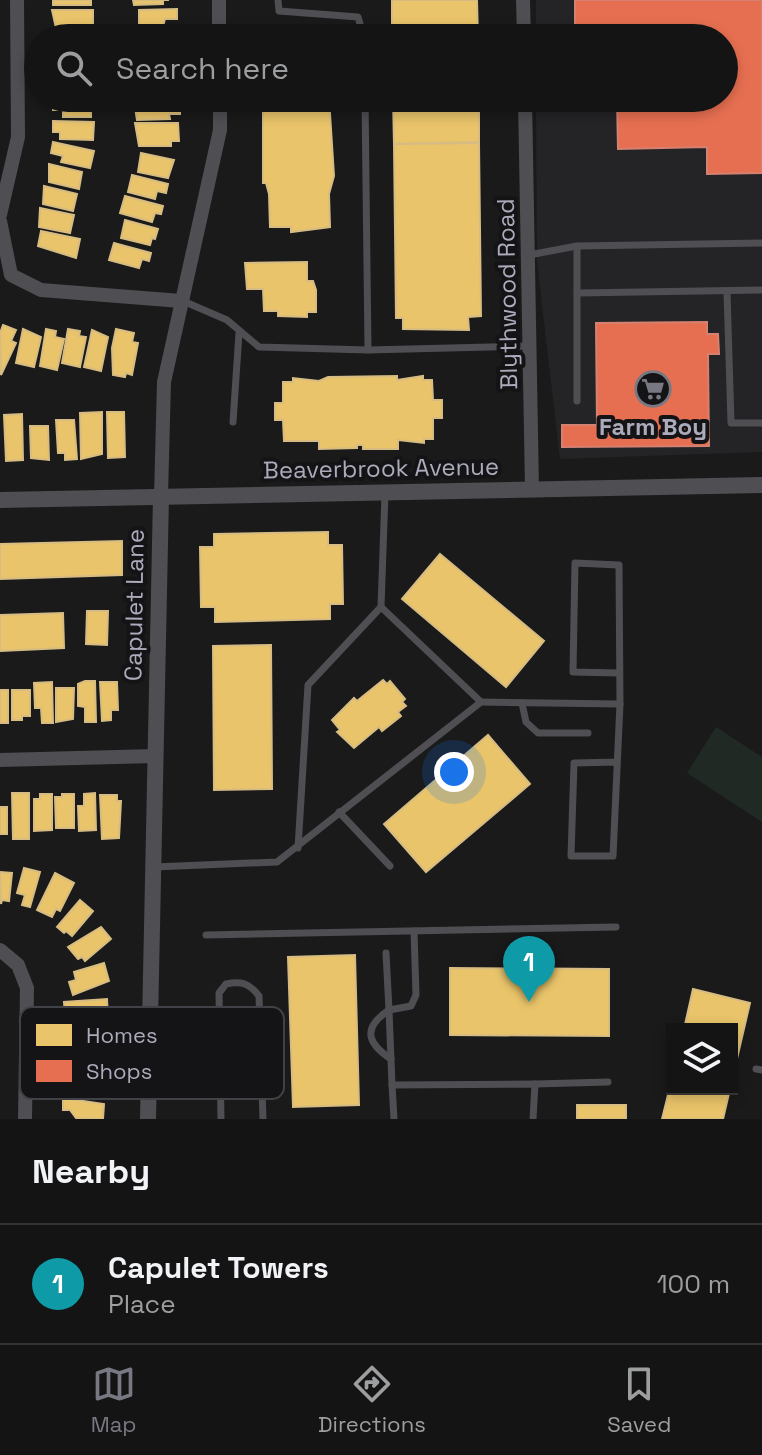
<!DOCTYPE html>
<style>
body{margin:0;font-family:"Space Grotesk",sans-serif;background:#212122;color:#f1f3f6}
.controls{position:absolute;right:24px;bottom:24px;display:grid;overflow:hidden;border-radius:0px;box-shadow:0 4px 12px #0003}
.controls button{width:72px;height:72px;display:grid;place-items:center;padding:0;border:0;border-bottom:2px solid #333334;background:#141414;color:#f1f3f6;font:40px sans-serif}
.you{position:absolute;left:454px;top:772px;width:28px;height:28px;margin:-20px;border:6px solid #fff;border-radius:50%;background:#1a73e8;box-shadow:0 0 0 12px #1a73e833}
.badge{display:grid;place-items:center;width:52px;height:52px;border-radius:50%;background:#787883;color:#fff;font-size:26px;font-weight:700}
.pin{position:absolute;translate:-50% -66px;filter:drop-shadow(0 2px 4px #0008)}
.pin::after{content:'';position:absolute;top:42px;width:28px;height:24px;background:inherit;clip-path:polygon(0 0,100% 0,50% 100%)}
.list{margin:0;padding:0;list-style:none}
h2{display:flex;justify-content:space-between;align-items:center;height:104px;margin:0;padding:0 32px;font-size:34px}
h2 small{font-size:26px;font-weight:400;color:#9d9ea0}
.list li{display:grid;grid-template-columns:52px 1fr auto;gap:24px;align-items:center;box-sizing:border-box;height:120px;padding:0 32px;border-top:2px solid #333334}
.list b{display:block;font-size:30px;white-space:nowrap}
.list p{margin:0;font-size:26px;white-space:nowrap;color:#9d9ea0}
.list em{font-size:26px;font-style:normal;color:#9d9ea0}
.icon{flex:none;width:44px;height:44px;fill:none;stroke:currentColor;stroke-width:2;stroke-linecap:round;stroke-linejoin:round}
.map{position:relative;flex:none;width:762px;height:1119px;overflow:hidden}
.search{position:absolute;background:#141414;box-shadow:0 4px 12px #0003;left:24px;right:24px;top:24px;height:88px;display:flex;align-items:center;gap:20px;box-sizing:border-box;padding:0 28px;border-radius:44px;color:#9d9ea0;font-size:30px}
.sheet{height:224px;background:#141414}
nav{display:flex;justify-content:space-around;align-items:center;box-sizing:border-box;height:112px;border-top:2px solid #333334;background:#141414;font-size:22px;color:#9d9ea0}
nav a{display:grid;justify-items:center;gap:4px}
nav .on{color:#787883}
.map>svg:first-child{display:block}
.built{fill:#242426}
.green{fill:#212924}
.homes{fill:#e9c46a;stroke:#d6bc82;stroke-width:2}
.shops{fill:#e76f51;stroke:#d58171;stroke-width:2}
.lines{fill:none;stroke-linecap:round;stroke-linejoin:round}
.service{stroke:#4e4e53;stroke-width:7}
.minor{stroke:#4e4e53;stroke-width:14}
.tertiary{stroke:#4e4e53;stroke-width:16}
.labels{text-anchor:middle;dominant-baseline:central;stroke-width:8;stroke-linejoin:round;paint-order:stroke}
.street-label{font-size:24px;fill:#ababbb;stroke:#141416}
.poi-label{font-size:24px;font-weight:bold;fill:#ababbb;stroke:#141416}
.key{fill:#141416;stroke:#414148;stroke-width:2}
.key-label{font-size:22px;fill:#ababbb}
</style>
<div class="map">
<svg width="762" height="1119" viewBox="0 0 762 1119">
<rect width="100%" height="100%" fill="#1a1a1a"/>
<polygon class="built" points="536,0 762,0 762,452 560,459 537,262 536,98 724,98 724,38 536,38"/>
<polygon class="green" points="716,727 762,757 762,822 687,773"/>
<g class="homes">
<rect x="53" y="0" width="38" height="5"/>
<polygon points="133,0 169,0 163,0 163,4 134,5"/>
<polygon points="392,0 477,0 478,38 392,38"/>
<polygon points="177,9 177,19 165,19 163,26 139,27 139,10"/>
<polygon points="52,10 93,10 93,28 56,28"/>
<polygon points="92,32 92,38 52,38 52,33"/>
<polygon points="145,32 178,32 178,38 144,38"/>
<polygon points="145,98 180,98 180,114 169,114 170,119 137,120 134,101"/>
<polygon points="266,98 329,98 334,176 329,194 330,227 291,232 291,227 270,227 269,194 266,183 263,183 263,106 266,106"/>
<polygon points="393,98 479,98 479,142 394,144"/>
<polygon points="91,99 91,117 63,117 63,110 53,110 53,100"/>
<polygon points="53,121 94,122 93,140 60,139 60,132 53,132"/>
<polygon points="135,123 178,123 179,141 171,141 171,146 139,146"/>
<polygon points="53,142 94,151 90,168 61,162 63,156 51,153"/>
<polygon points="479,143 481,316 468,317 469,330 403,329 403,318 396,318 394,144"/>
<polygon points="141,153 174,160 168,178 138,172"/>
<polygon points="49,164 82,172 79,189 49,182"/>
<polygon points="132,175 168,184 166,193 157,191 155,199 128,192"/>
<polygon points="44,186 77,194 73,211 43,204"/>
<polygon points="125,196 163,206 161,214 155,213 152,222 120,213"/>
<polygon points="40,208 74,215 70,233 39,227"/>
<polygon points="125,220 158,229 155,239 152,238 150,245 121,238"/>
<polygon points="41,231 80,239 76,258 38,246"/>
<polygon points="114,243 151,253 149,261 142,259 139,268 109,260"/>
<polygon points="307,262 307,281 313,281 316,290 316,312 307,312 307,317 278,316 278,311 264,311 263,289 247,289 245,263"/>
<polygon points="3,325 16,330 11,341 16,343 1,375 0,333"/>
<polygon points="23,329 41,337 34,367 16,363"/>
<polygon points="46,329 56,331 55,337 64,339 57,370 40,366"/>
<polygon points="68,329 80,331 79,336 86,337 80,367 62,363"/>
<polygon points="116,329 134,333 132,342 138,343 132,375 126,373 125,377 113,375 112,348"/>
<polygon points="92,330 108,337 101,371 84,367"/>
<polygon points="397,376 397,380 423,376 423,380 432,380 433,400 442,400 442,418 433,418 433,439 424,439 424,443 398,440 398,449 363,449 363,445 357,445 357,448 319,449 319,441 284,441 283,420 275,420 275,403 283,403 283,382 293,382 293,378 319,381 328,377"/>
<polygon points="102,412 102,454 81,459 80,413"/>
<polygon points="107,412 124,412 125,457 108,458"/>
<polygon points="22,414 23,460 6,461 4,415"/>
<polygon points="56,420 74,420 77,459 65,460 65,453 58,453"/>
<polygon points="30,426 48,426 49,460 31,458"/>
<polygon points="328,532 328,545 342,545 343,604 330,604 330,619 215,622 215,607 201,607 200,547 214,547 214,534"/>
<polygon points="122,541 122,575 0,579 0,544"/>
<polygon points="440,554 544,641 506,687 402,599"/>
<polygon points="87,611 108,611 107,645 86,644"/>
<polygon points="63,613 64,648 0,651 0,615"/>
<polygon points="271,645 272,789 214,790 213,646"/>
<polygon points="383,680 387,684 390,681 405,699 402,702 406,706 398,712 401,716 382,731 379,727 354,748 337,732 340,730 332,720 354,698 357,701"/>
<polygon points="85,681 95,681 96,722 85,722 85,707 78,706 78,684"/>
<polygon points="52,682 53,723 42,723 41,708 35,708 34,683"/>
<polygon points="100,682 117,682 118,710 111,710 111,720 102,721"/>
<polygon points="56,688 74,688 73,719 56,722"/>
<rect x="0" y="690" width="8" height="33"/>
<polygon points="12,690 30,690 30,716 22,716 22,720 12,720"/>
<polygon points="488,735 530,784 426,872 384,824"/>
<polygon points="12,793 29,793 29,839 13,839"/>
<polygon points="95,793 96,830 79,831 78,806 84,806 84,794"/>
<polygon points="40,794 52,794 52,830 34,831 34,799 40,799"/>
<polygon points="62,794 74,794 74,828 56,828 55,797 62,797"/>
<polygon points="100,795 117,795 117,801 121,801 119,838 102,839"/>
<rect x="0" y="807" width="7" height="27"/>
<polygon points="24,868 40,872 30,907 22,905 25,895 17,893"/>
<polygon points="0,872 12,873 9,901 2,900 1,904"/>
<polygon points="55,873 74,883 60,911 56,909 52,917 37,910"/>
<polygon points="80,900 93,911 72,936 66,931 64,933 57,927"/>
<polygon points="101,927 111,939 85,961 82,957 78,959 68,947"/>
<polygon points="355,955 359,1105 293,1107 288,957"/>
<polygon points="104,963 109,981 73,995 69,982 76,980 74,972"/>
<polygon points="450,968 609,969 609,1036 450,1035"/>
<polygon points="693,989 750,1003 732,1080 732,1029 684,1029"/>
<polygon points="107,999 108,1018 77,1019 77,1014 65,1015 64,1002"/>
<polygon points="672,1079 672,1089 730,1089 723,1119 662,1119"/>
<polygon points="63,1098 104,1104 103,1119 76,1118 70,1110 63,1110"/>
<rect x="577" y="1105" width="49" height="14"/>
</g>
<g class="shops">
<polygon points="575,0 762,0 762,173 707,174 707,147 618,149 617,98 724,98 724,38 616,38 616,30 575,30"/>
<polygon points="707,322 707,334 718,334 719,354 708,354 709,446 562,447 562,425 597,425 596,323"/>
</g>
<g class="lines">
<g class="service">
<polyline points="278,0 279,11 358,17 364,38"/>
<polyline points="577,246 577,401"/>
<polyline points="529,255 577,246 762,243"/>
<polyline points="727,292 731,423 762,423"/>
<polyline points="577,293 762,290"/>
<polyline points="183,301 227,320 259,347 368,350 365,98"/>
<polyline points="368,350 530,346"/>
<polyline points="233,422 239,333"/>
<polyline points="481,702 620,704 619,565 575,563 573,672 619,673"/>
<polyline points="522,703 526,722 538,733 588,733"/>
<polyline points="617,762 574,763 571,856 613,856 620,704"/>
<polyline points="339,812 390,866"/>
<polyline points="298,848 308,685 381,607 385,494"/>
<polyline points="154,867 277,862 481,702 381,607"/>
<polyline points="206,935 616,927"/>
<polyline points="386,953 389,1010 411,1006 416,995 414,931"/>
<polyline points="389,1010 392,1085"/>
<path d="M389 1010C362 1028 367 1043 391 1059"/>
<polyline points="219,1047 261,1047"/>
<polyline points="756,1069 762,1070"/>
<polyline points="535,1084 608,1082"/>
<path d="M221 1119 219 993 226 984C242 981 249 983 259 996L263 1119"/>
<polyline points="394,1119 392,1085 535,1084 533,1119"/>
</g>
<g class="minor">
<polyline points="219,0 219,38"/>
<polyline points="523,0 524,38"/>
<polyline points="525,98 532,489"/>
<polyline points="0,215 18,137 17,0"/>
<polyline points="0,221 11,275 41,290 181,301"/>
<polyline points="161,496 164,382 220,130 220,98"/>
<polyline points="0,760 155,756"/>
<polyline points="0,950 18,965 27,988 25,1119"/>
</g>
<g class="tertiary">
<polyline points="0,500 762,485"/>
<polyline points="148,1119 161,496"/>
</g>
</g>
<defs>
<symbol id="supermarket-ring" viewBox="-11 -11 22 22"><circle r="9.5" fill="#141416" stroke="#787883" stroke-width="1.5"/><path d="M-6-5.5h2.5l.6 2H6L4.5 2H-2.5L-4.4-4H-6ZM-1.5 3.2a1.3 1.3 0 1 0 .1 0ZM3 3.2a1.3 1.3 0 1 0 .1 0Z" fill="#787883"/></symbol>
</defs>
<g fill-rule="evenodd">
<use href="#supermarket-ring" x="633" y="369" width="40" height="40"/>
</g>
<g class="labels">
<g class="street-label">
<text transform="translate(507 294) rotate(-91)">Blythwood Road</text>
<text transform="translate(381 468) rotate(-1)">Beaverbrook Avenue</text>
<text transform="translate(134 605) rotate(-89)">Capulet Lane</text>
</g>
<g class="poi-label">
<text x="653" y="426">Farm Boy</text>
</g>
</g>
<rect x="20" y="1007" width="264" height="92" rx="12" class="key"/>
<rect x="36" y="1024" width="36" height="22" fill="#e9c46a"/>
<rect x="36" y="1060" width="36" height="22" fill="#e76f51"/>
<g class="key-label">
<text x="86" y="1043">Homes</text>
<text x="86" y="1079">Shops</text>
</g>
</svg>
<div class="controls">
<button><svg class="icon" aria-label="layers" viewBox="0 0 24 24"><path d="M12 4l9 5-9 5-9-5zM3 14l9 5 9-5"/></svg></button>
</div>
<div class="you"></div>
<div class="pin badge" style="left:529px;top:1002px;background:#0f9aa8">1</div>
<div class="search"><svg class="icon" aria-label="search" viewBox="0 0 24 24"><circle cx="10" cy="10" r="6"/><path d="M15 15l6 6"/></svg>Search here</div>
</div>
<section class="sheet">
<h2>Nearby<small></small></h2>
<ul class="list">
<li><span class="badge" style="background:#0f9aa8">1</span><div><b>Capulet Towers</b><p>Place</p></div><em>100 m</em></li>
</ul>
</section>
<nav>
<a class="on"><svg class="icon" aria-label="map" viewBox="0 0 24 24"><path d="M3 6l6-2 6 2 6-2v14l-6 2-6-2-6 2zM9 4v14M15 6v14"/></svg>Map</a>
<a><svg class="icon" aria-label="directions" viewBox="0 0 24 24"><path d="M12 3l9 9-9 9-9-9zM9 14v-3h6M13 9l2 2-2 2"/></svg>Directions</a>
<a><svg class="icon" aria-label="saved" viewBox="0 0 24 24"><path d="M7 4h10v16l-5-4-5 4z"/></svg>Saved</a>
</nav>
